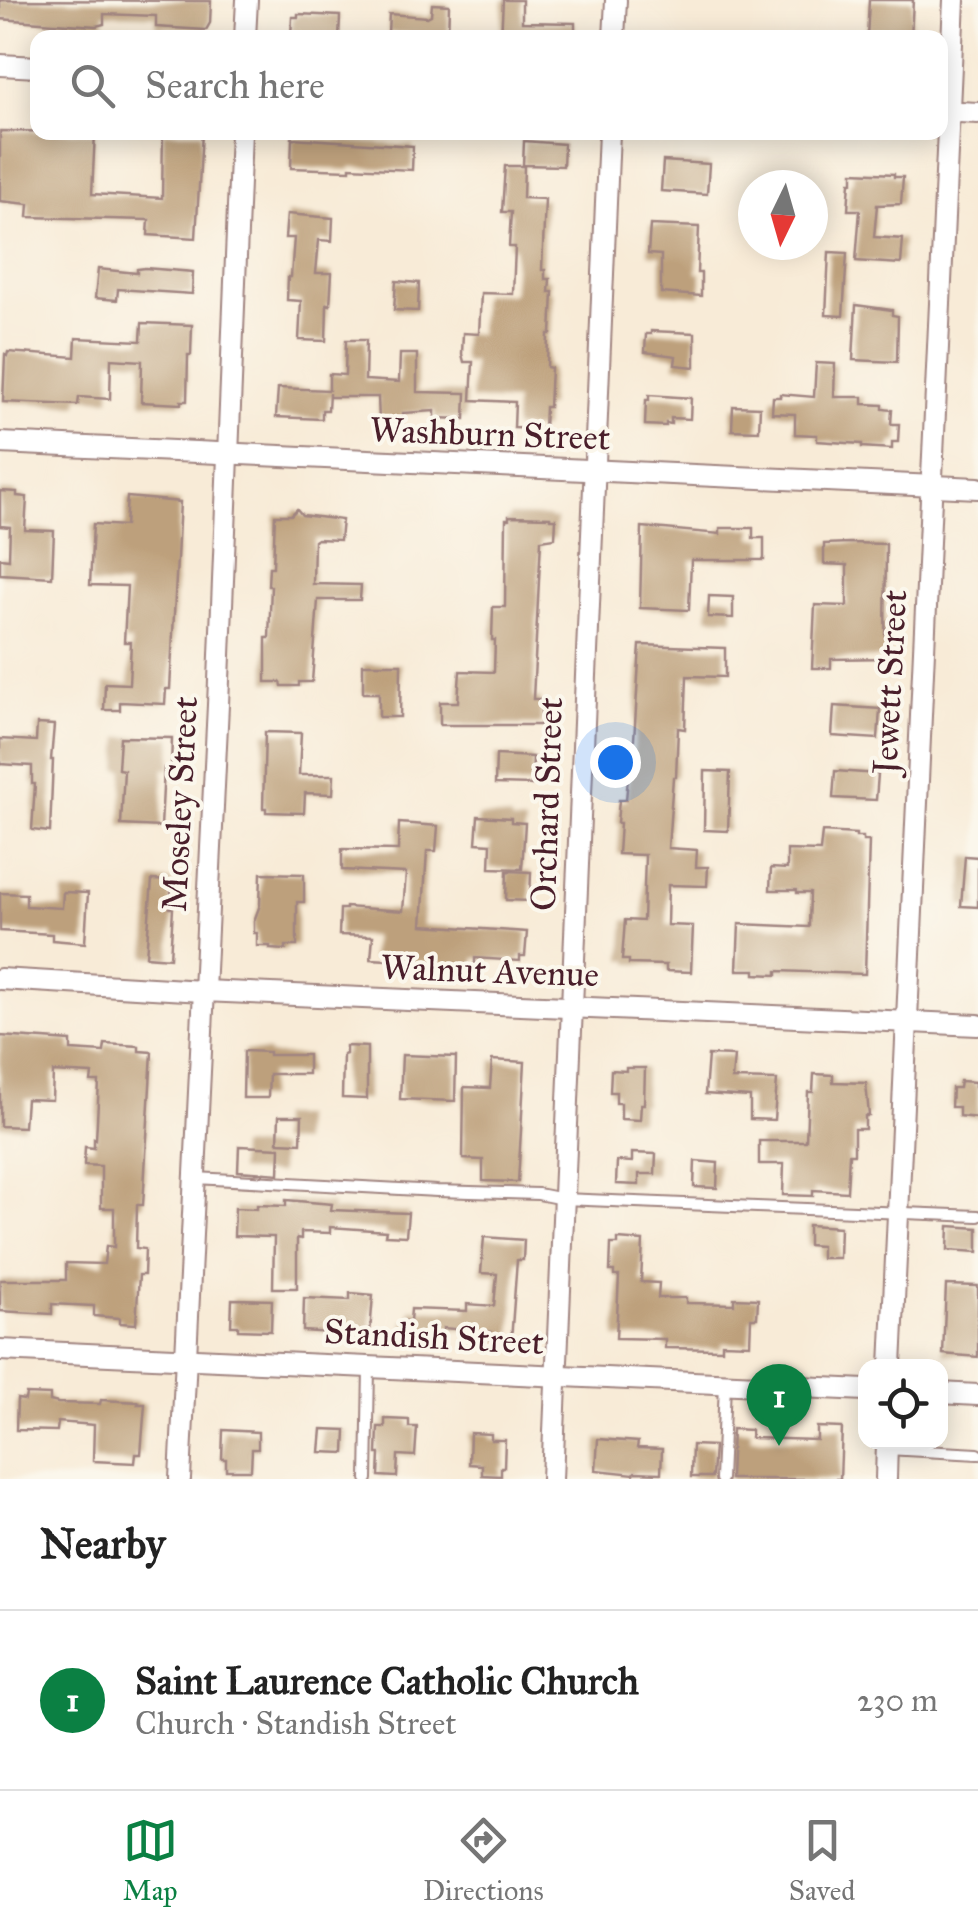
<!DOCTYPE html>
<meta charset="utf-8">
<style>
body{margin:0;font-family:"IM FELL Great Primer",serif;background:#f2f2f2;color:#222}
.controls{position:absolute;right:30px;bottom:30px;display:grid;overflow:hidden;border-radius:20px;box-shadow:0 5px 25px #0003}
.controls button{width:90px;height:90px;display:grid;place-items:center;padding:0;border:0;border-bottom:2px solid #e0e0e0;background:#fff;color:#222;font:50px sans-serif}
.compass{position:absolute;left:738px;top:170px;width:90px;height:90px;border-radius:50%;background:#fff;box-shadow:0 5px 25px #0003;rotate:185deg}
.you{position:absolute;left:615px;top:762px;width:35px;height:35px;margin:-25px;border:8px solid #fff;border-radius:50%;background:#1a73e8;box-shadow:0 0 0 15px #1a73e833}
.badge{display:grid;place-items:center;width:65px;height:65px;border-radius:50%;background:#0b8043;color:#fff;font-size:32px;font-weight:700}
.pin{position:absolute;translate:-50% -82px;filter:drop-shadow(0 2px 5px #0008)}
.pin::after{content:'';position:absolute;top:52px;width:35px;height:30px;background:inherit;clip-path:polygon(0 0,100% 0,50% 100%)}
.list{margin:0;padding:0;list-style:none}
h2{display:flex;justify-content:space-between;align-items:center;height:130px;margin:0;padding:0 40px;font-size:42px}
h2 small{font-size:32px;font-weight:400;color:#767676}
.list li{display:grid;grid-template-columns:65px 1fr auto;gap:30px;align-items:center;box-sizing:border-box;height:180px;padding:0 40px;border-top:2px solid #e0e0e0}
.list b{display:block;font-size:38px;white-space:nowrap}
.list p{margin:0;font-size:32px;white-space:nowrap;color:#767676}
.list em{font-size:32px;font-style:normal;color:#767676}
.icon{flex:none;width:55px;height:55px;fill:none;stroke:currentColor;stroke-width:2;stroke-linecap:round;stroke-linejoin:round}
.map{position:relative;flex:none;width:978px;height:1479px;overflow:hidden}
.search{position:absolute;background:#fff;box-shadow:0 5px 25px #0003;left:30px;right:30px;top:30px;height:110px;display:flex;align-items:center;gap:25px;box-sizing:border-box;padding:0 35px;border-radius:20px;color:#767676;font-size:38px}
.sheet{height:310px;background:#fff}
nav{display:flex;justify-content:space-around;align-items:center;box-sizing:border-box;height:140px;border-top:2px solid #e0e0e0;background:#fff;font-size:28px;color:#767676}
nav a{display:grid;justify-items:center;gap:5px}
nav .on{color:#0b8043}
.map>svg:first-child{display:block}
.building{fill:#bda07b}
.lines{fill:none;stroke-linecap:round;stroke-linejoin:round}
.service-casing{stroke:#a18581;stroke-width:14}
.minor-casing{stroke:#a18581;stroke-width:24}
.service{stroke:#fff;stroke-width:10}
.minor{stroke:#fff;stroke-width:20}
.labels{text-anchor:middle;dominant-baseline:central;stroke-width:8;stroke-linejoin:round;paint-order:stroke}
.street-label{font-size:35px;fill:#4a1f2b;stroke:#fbf7ec}
</style>
<div class="map">
<svg width="978" height="1479" viewBox="0 0 978 1479">
<rect width="100%" height="100%" fill="#fbf7ec"/>
<filter id="ink" filterUnits="userSpaceOnUse"><feTurbulence type="fractalNoise" baseFrequency=".01" numOctaves="2"/><feDisplacementMap in="SourceGraphic" scale="20" xChannelSelector="R" yChannelSelector="G"/><feConvolveMatrix kernelMatrix="1 2 1 2 8 2 1 2 1" color-interpolation-filters="sRGB"/></filter>
<filter id="wash" filterUnits="userSpaceOnUse"><feTurbulence type="fractalNoise" baseFrequency=".0048" numOctaves="4" result="noise"/><feDisplacementMap in="SourceGraphic" scale="40" xChannelSelector="R" yChannelSelector="G"/><feGaussianBlur stdDeviation="2.25" result="paint"/><feColorMatrix in="noise" values="0 0 0 0 0 0 0 0 0 0 0 0 0 0 0 0 0 1.4 0 .05"/><feComposite in="paint" operator="in"/></filter>
<g filter="url(#wash)">
<rect width="100%" height="100%" fill="#f8ebd7"/>
<g id="blocks">
<g class="building">
<polygon points="0,0 211,1 210,23 206,30 156,27 156,16 104,14 104,24 96,26 0,19"/>
<polygon points="503,0 522,0 522,22 575,23 575,38 501,38"/>
<polygon points="869,0 913,0 911,38 867,38"/>
<polygon points="432,4 449,5 448,38 418,38 418,34 388,33 389,14 427,17 431,15"/>
<polygon points="298,14 340,16 339,38 291,37 292,17 298,17"/>
<polygon points="0,131 95,132 92,194 162,198 163,132 202,132 196,238 148,235 149,220 28,217 29,204 0,201"/>
<polygon points="292,138 413,146 412,170 350,167 350,170 291,168"/>
<polygon points="524,141 564,144 563,166 523,165"/>
<polygon points="663,161 709,164 707,194 661,191"/>
<polygon points="505,166 524,166 523,198 545,199 542,270 545,270 545,279 550,279 549,292 553,292 551,334 548,334 547,367 551,368 549,407 545,407 544,429 514,428 515,402 471,400 473,362 464,362 462,354 463,333 479,334 481,293 513,294 515,247 509,247 511,212 502,212"/>
<polygon points="853,172 894,174 894,177 903,177 901,204 877,205 874,237 903,239 901,264 856,261 860,210 848,210 850,182 853,182"/>
<polygon points="287,214 333,218 332,241 319,240 316,273 332,273 330,305 327,304 326,341 299,340 301,301 287,300 288,277 291,277 294,238 285,238"/>
<polygon points="650,225 699,227 697,273 701,273 701,296 661,293 661,255 648,254"/>
<polygon points="829,252 847,253 843,316 826,315"/>
<polygon points="98,269 137,273 137,269 145,268 193,272 192,294 118,289 117,300 95,298"/>
<polygon points="396,281 419,283 418,311 394,310"/>
<polygon points="856,305 892,310 892,315 898,316 897,362 853,360"/>
<polygon points="142,323 192,325 191,355 188,355 187,401 181,401 181,404 141,402 142,361 111,359 110,399 79,397 78,405 3,402 5,355 7,356 8,352 75,357 76,338 141,341"/>
<polygon points="651,331 695,333 695,367 675,365 676,356 645,352 646,334 651,334"/>
<polygon points="346,340 366,340 365,380 399,382 400,354 417,354 417,392 466,393 465,419 435,418 435,411 403,413 403,421 379,420 378,397 329,397 329,393 328,410 322,410 322,419 276,417 278,388 329,390 329,374 345,375"/>
<polygon points="816,363 835,364 834,397 863,397 863,404 883,405 883,409 892,410 891,424 899,424 898,442 892,442 892,449 862,447 862,444 817,441 817,435 795,434 795,414 772,413 773,397 780,397 780,394 814,397"/>
<polygon points="649,395 691,398 690,419 671,418 671,424 666,423 666,426 645,425 646,400 649,400"/>
<polygon points="733,406 760,407 759,431 732,430"/>
<polygon points="0,491 17,492 17,496 27,497 25,530 54,531 52,577 0,574 0,558 9,559 10,527 0,526"/>
<polygon points="127,497 180,502 170,689 166,689 165,704 120,702 120,710 104,710 105,683 129,684 131,642 124,642 127,586 90,585 93,524 125,526"/>
<polygon points="297,509 302,515 342,520 340,540 317,539 314,541 313,584 361,585 360,600 318,600 312,682 299,682 299,686 282,686 281,682 266,682 266,638 269,638 271,586 268,586 269,567 273,567 275,515 291,515"/>
<polygon points="509,516 550,517 550,519 556,519 555,538 541,540 533,699 541,699 541,725 440,725 440,702 458,702 460,671 494,672 495,640 492,640 493,607 505,607 506,519 509,519"/>
<polygon points="642,527 720,534 720,528 753,528 753,538 764,538 764,560 691,560 689,610 640,608"/>
<polygon points="849,543 886,544 885,638 889,638 890,658 831,659 831,668 812,668 815,605 847,606 847,565 824,564 824,544"/>
<polygon points="709,596 733,597 733,618 708,617"/>
<polygon points="640,645 725,648 725,677 687,676 685,729 678,728 676,777 673,777 668,848 697,850 696,867 708,867 707,886 668,885 667,925 693,926 691,972 666,971 666,965 629,964 629,960 622,960 625,920 643,921 645,855 618,854 620,823 617,823 619,800 626,800 630,756 633,756"/>
<polygon points="363,664 401,664 400,717 379,717 379,693 363,693"/>
<polygon points="834,706 880,709 878,739 832,736"/>
<polygon points="37,724 54,725 51,760 53,760 50,832 32,830 35,784 32,784 32,766 0,764 0,739 36,741"/>
<polygon points="265,732 301,733 299,775 334,775 333,794 305,793 304,813 266,812 266,808 263,808"/>
<polygon points="120,737 172,738 171,768 164,768 161,827 121,825 124,770 118,769"/>
<polygon points="496,755 533,757 532,785 495,784"/>
<polygon points="705,771 730,772 728,831 704,830"/>
<polygon points="835,771 878,774 876,800 833,798"/>
<polygon points="478,816 511,818 511,822 525,823 522,869 490,868 491,844 476,843"/>
<polygon points="399,823 438,826 436,851 427,851 422,925 527,932 525,956 520,956 520,961 475,958 475,965 371,959 373,936 339,935 340,909 346,909 346,907 403,911 406,873 342,870 342,849 398,850"/>
<polygon points="822,832 856,834 856,837 863,837 863,841 869,841 865,974 777,971 777,975 755,974 755,970 737,970 739,924 809,927 810,893 797,893 797,890 770,890 771,868 787,869 787,850 820,851"/>
<polygon points="965,856 978,857 978,907 961,906"/>
<polygon points="507,871 531,872 530,901 506,900"/>
<polygon points="261,873 304,874 304,902 297,902 297,946 286,946 286,950 270,949 270,946 257,946 257,933 254,933 254,921 260,905"/>
<polygon points="152,880 172,881 170,908 173,908 170,958 146,956"/>
<polygon points="63,892 88,893 85,943 52,940 52,934 0,931 0,893 26,894 26,906 62,908"/>
<polygon points="0,1036 71,1041 71,1050 104,1052 105,1044 139,1046 139,1051 152,1052 143,1205 137,1205 136,1248 145,1249 144,1275 139,1275 136,1324 120,1323 120,1318 94,1316 94,1306 52,1304 52,1314 0,1311 0,1280 66,1280 66,1263 104,1264 106,1246 114,1247 114,1208 101,1208 101,1166 84,1165 85,1147 94,1148 94,1139 96,1140 99,1082 91,1082 92,1074 53,1072 52,1100 26,1099 24,1127 0,1126"/>
<polygon points="346,1046 367,1047 367,1099 342,1098 343,1055 346,1054"/>
<polygon points="244,1051 269,1052 269,1055 308,1055 308,1074 269,1074 268,1098 243,1098"/>
<polygon points="402,1055 456,1057 455,1101 400,1099"/>
<polygon points="708,1055 734,1056 732,1079 777,1080 774,1120 750,1119 750,1097 705,1094"/>
<polygon points="492,1060 525,1062 518,1182 483,1181 483,1160 463,1159 464,1087 490,1088"/>
<polygon points="626,1068 645,1068 644,1104 641,1104 640,1120 621,1119 621,1103 616,1103 616,1092 610,1092 611,1070 626,1071"/>
<polygon points="814,1074 833,1075 833,1082 866,1083 869,1116 865,1116 865,1129 854,1129 854,1154 849,1154 847,1192 813,1190 813,1196 783,1195 784,1164 759,1164 759,1141 806,1141 808,1092 813,1092"/>
<polygon points="960,1081 975,1082 975,1086 978,1086 978,1118 959,1116 959,1107 951,1107 952,1088 959,1088"/>
<polygon points="279,1116 302,1116 301,1143 278,1142"/>
<polygon points="239,1146 280,1148 279,1174 238,1171"/>
<polygon points="632,1153 656,1154 655,1174 639,1174 639,1185 616,1184 617,1161 632,1162"/>
<polygon points="695,1161 718,1163 717,1188 694,1187"/>
<polygon points="286,1200 332,1204 331,1210 408,1213 406,1236 385,1235 386,1231 330,1227 330,1233 301,1232 301,1239 297,1238 297,1288 273,1288 274,1237 234,1236 235,1208 257,1209 257,1205 286,1206"/>
<polygon points="808,1225 840,1227 839,1258 821,1258 821,1246 808,1245"/>
<polygon points="949,1226 978,1228 978,1252 948,1250"/>
<polygon points="484,1237 524,1240 523,1260 517,1260 511,1341 490,1339 491,1332 443,1328 443,1337 429,1336 428,1340 404,1339 404,1321 410,1321 411,1309 467,1311 467,1304 494,1306 497,1274 481,1273"/>
<polygon points="618,1239 643,1241 641,1282 659,1283 658,1298 686,1298 686,1303 734,1304 734,1298 758,1299 757,1318 751,1318 750,1344 722,1343 722,1349 665,1348 665,1339 616,1338 619,1276 614,1276 614,1271 610,1271 611,1244 618,1244"/>
<polygon points="946,1285 978,1286 978,1357 943,1354"/>
<polygon points="350,1293 373,1295 370,1333 333,1330 333,1333 303,1331 304,1298 350,1300"/>
<polygon points="232,1299 272,1300 271,1331 238,1330 238,1326 231,1326"/>
<polygon points="26,1394 50,1395 50,1401 58,1403 100,1404 101,1400 139,1402 138,1404 145,1404 141,1454 136,1454 135,1463 93,1461 94,1425 58,1422 57,1431 16,1430 17,1399 25,1400"/>
<polygon points="385,1419 409,1420 409,1427 417,1427 415,1456 398,1455 397,1477 379,1476 380,1454 377,1454 378,1427 385,1427"/>
<polygon points="817,1427 842,1428 840,1479 730,1479 732,1429 751,1430 751,1438 817,1440"/>
<polygon points="322,1429 346,1430 345,1453 320,1452"/>
<polygon points="223,1430 258,1432 258,1449 252,1449 251,1470 226,1470 226,1459 222,1459"/>
<polygon points="470,1433 491,1434 491,1440 505,1440 504,1467 501,1467 501,1476 482,1475 482,1465 469,1464"/>
<polygon points="598,1439 638,1442 637,1448 662,1449 661,1473 635,1472 634,1474 596,1470"/>
<polygon points="692,1445 714,1446 712,1477 691,1477"/>
</g>
</g>
</g>
<g filter="url(#ink)">
<use href="#blocks" fill-opacity="0" stroke="#a18581" stroke-width="2.5"/>
<g class="lines">
<defs>
<g id="service">
<polyline points="195,1178 437,1191 538,1194 563,1199 978,1216"/>
<polyline points="887,1449 978,1454"/>
<polyline points="367,1479 369,1368"/>
<polyline points="721,1479 725,1384"/>
</g>
<g id="minor">
<polyline points="245,38 247,0"/>
<polyline points="614,38 616,0"/>
<polyline points="0,65 38,67"/>
<polyline points="940,111 978,113"/>
<polyline points="0,443 978,488"/>
<polyline points="0,979 203,991 978,1025"/>
<polyline points="0,1350 866,1390"/>
<polyline points="891,1366 954,0"/>
<polyline points="940,1393 978,1395"/>
<polyline points="180,1479 218,705 241,132"/>
<polyline points="552,1479 609,132"/>
<polyline points="886,1479 887,1442"/>
</g>
</defs>
<use href="#service" class="service-casing"/>
<use href="#minor" class="minor-casing"/>
<use href="#service" class="service"/>
<use href="#minor" class="minor"/>
</g>
</g>
<g class="labels">
<g class="street-label">
<text transform="translate(490 434) rotate(2)">Washburn Street</text>
<text transform="translate(890 682) rotate(-87)">Jewett Street</text>
<text transform="translate(180 804) rotate(-87)">Moseley Street</text>
<text transform="translate(547 804) rotate(-88)">Orchard Street</text>
<text transform="translate(490 971) rotate(2)">Walnut Avenue</text>
<text transform="translate(434 1337) rotate(3)">Standish Street</text>
</g>
</g>
</svg>
<div class="controls">
<button><svg class="icon" aria-label="locate" viewBox="0 0 24 24"><circle cx="12" cy="12" r="6"/><path d="M12 2v4M12 18v4M2 12h4M18 12h4"/></svg></button>
</div>
<svg class="compass" viewBox="-18 -18 36 36"><path d="M0-13l5 13h-10z" fill="#e53935"/><path d="M0 13l5-13h-10z" fill="#767676"/></svg>
<div class="you"></div>
<div class="pin badge" style="left:779px;top:1446px">1</div>
<div class="search"><svg class="icon" aria-label="search" viewBox="0 0 24 24"><circle cx="10" cy="10" r="6"/><path d="M15 15l6 6"/></svg>Search here</div>
</div>
<section class="sheet">
<h2>Nearby<small></small></h2>
<ul class="list">
<li><span class="badge">1</span><div><b>Saint Laurence Catholic Church</b><p>Church · Standish Street</p></div><em>230 m</em></li>
</ul>
</section>
<nav>
<a class="on"><svg class="icon" aria-label="map" viewBox="0 0 24 24"><path d="M3 6l6-2 6 2 6-2v14l-6 2-6-2-6 2zM9 4v14M15 6v14"/></svg>Map</a>
<a><svg class="icon" aria-label="directions" viewBox="0 0 24 24"><path d="M12 3l9 9-9 9-9-9zM9 14v-3h6M13 9l2 2-2 2"/></svg>Directions</a>
<a><svg class="icon" aria-label="saved" viewBox="0 0 24 24"><path d="M7 4h10v16l-5-4-5 4z"/></svg>Saved</a>
</nav>
